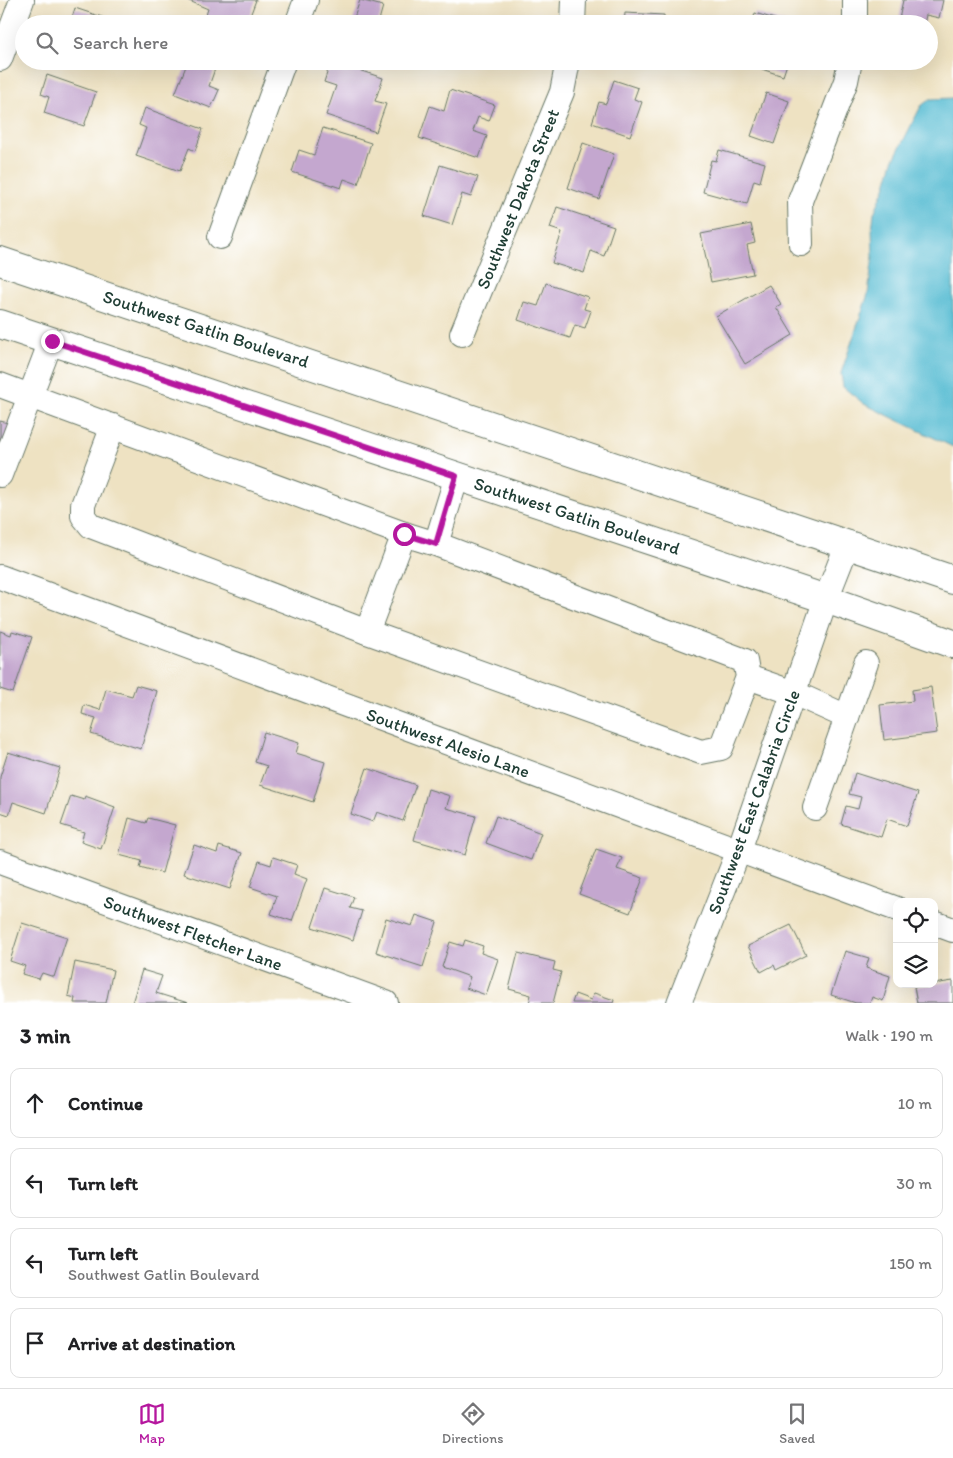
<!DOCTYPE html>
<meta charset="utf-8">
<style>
body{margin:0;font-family:Itim,sans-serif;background:#f6f6f6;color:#202124}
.controls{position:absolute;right:15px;bottom:15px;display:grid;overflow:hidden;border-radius:10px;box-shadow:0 5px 20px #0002}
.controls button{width:45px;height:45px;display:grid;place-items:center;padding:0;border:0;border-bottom:1px solid #e0e0e0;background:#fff;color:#202124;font:25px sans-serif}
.stop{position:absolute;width:15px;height:15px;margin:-11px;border:4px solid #b5179e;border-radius:50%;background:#fff}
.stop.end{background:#b5179e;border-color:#fff;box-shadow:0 1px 5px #0008}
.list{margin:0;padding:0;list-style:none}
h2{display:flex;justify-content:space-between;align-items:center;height:65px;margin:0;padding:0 20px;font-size:21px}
h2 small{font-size:16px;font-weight:400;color:#757577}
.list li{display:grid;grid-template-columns:32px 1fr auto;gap:15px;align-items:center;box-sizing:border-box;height:70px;margin:0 10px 10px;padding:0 10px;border:1px solid #e0e0e0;border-radius:10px}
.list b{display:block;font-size:19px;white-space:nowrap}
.list p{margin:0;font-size:16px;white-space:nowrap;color:#757577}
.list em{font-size:16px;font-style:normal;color:#757577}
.icon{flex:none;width:28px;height:28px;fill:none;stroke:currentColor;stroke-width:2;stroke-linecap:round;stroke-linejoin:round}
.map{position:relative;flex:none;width:953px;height:1003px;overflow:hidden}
.search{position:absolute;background:#fff;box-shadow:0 5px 20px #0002;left:15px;right:15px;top:15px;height:55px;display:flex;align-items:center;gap:12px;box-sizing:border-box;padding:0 18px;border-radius:28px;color:#757577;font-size:19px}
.sheet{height:385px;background:#fff}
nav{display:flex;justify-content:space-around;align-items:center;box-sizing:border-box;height:70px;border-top:1px solid #e0e0e0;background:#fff;font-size:14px;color:#757577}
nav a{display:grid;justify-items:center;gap:2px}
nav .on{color:#b5179e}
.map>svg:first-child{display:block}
.water{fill:#54bbd2;stroke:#3a7c83}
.building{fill:#c4a7cf}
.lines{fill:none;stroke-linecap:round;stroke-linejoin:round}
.minor-casing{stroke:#677766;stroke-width:26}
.major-casing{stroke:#677766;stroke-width:30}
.minor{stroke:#fff;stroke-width:24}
.major{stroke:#fff;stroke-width:28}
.route{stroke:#b5179e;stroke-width:6}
.labels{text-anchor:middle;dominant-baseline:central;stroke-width:4.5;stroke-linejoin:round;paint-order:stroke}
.street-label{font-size:18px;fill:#1f3d34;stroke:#fff}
</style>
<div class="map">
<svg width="953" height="1003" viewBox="0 0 953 1003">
<rect width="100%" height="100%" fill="#fff"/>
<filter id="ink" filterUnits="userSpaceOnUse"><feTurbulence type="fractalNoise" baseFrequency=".02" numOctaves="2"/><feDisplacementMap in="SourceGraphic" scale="10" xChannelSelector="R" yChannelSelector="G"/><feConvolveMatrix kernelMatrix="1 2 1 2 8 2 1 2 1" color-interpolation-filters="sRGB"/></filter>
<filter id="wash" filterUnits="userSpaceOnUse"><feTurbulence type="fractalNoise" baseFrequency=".0096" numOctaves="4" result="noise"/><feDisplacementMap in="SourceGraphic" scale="20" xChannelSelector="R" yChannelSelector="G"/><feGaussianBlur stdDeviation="1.12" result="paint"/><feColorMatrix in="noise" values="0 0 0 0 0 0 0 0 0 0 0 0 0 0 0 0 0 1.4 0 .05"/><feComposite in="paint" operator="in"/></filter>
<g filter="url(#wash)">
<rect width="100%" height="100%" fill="#eee2c2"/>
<polygon class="water" points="953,98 953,447 864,404 843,387 841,373 868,294 873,256 872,230 874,213 886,185 893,161 921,106 930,99"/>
<g id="blocks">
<g class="building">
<polygon points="187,0 256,0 247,24 203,24 208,9"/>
<polygon points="360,0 383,6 378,24 352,24"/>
<polygon points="903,0 943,0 939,18 926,15 924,24 898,24"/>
<polygon points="75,8 105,18 103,24 70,24"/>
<polygon points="625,13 664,15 664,24 624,24"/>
<polygon points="755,13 788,23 788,24 752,24"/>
<polygon points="188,61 217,63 209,86 219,90 211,108 175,94"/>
<polygon points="331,61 383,78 375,101 386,104 376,132 326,115 336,86 324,82"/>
<polygon points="737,61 788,61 783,76"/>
<polygon points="47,75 96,92 84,126 44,113 49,97 41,94"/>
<polygon points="614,80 638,88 634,99 642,102 630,136 592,123 599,102 606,104"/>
<polygon points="450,90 495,105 489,121 478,117 473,131 487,136 479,158 419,138 430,106 444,111"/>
<polygon points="766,93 789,101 774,144 751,136"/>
<polygon points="145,108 203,129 195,151 189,148 180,171 136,156 146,128 139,125"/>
<polygon points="323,128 371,143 358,184 344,179 341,188 292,172 299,150 314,155"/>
<polygon points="583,143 614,154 599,199 568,188"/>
<polygon points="719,150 765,163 760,182 754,180 747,204 703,192 711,160 716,161"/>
<polygon points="440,165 478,177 471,197 462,194 452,225 424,216"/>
<polygon points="557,207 614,226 604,256 591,251 584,273 552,263 562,232 550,228"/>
<polygon points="751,224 755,243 747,245 753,274 711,282 701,234"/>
<polygon points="546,283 588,297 584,309 591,311 585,328 575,325 570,338 518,320 524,302 538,306"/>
<polygon points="769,285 781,304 776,307 793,335 745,364 716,316"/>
<polygon points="0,421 16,425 0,448"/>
<polygon points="0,631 11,635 12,631 32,637 13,693 0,689"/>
<polygon points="136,685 157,691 141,749 91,734 96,718 82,714 84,705 100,710 106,689 132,696"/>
<polygon points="931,687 937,733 884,740 880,705 913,701 912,690"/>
<polygon points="264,732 299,743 296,753 325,762 313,802 260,785 267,766 255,762"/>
<polygon points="8,752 60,768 46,813 13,802 9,815 0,812 0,777"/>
<polygon points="367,768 416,785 403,821 377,812 373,822 351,814"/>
<polygon points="855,773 918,793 907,826 887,819 881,837 841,824 846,806 858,809 861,797 849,794"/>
<polygon points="428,789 450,796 446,808 476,816 465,855 414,840"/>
<polygon points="71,796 84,800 85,796 115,807 101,849 81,842 84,832 61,825"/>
<polygon points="496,816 541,833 531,860 486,843"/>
<polygon points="129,818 146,823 148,818 175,825 162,873 140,867 142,861 119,855"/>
<polygon points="194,845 217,853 219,846 242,853 230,889 184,874"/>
<polygon points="596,849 622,858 617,869 643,878 630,913 579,894"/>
<polygon points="273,857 297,865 294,874 307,879 292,921 271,914 277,896 250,887 259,861 271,865"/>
<polygon points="325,888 354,897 350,908 362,911 353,940 312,927"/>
<polygon points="416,915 437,922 423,967 376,952 386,918 412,926"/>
<polygon points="22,923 67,937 54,977 42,973 39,979 22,974 25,966 10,961"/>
<polygon points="791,925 806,955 776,970 774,965 761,972 748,946"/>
<polygon points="465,940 483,946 481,953 498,959 486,995 466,988 470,977 442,967 450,942 463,946"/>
<polygon points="845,951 869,958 866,968 890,976 883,1001 872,997 870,1003 856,1003 831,995"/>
<polygon points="518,953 555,962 553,970 561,972 553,1003 529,1003 531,995 509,989"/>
<polygon points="75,962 113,970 106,1003 74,1003 75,998 68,996"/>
<polygon points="142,970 162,976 156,993 188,1003 132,1003"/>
<polygon points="953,981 953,1003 917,1003 914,987"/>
<polygon points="594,993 614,1000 613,1003 572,1003 575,994 591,1000"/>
</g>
</g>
</g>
<g filter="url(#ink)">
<use href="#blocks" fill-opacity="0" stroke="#677766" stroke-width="1"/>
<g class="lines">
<defs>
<g id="minor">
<polyline points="297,24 306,0"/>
<polyline points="573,24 574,0"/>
<polyline points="855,24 855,0"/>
<polyline points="0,59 22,0"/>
<polyline points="220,237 284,61"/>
<polyline points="801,244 800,201 846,81 850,61"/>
<polyline points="462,334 562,92 568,61"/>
<polyline points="0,385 404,534"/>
<polyline points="113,426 83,505 83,516 91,526 367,632"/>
<polyline points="0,475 51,341"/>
<polyline points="436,544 745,661 748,677 721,748 701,752 367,632 404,534 436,544 457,476"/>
<polyline points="0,577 897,909"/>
<polyline points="748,677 794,693 847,717"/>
<polyline points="815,808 866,663"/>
<polyline points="0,862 386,1003"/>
<polyline points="934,923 953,930"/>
<polyline points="679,1003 739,850 826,599 848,543"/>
</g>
<g id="major">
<polyline points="0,261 953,580"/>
<polyline points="0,324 826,599 953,644"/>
</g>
</defs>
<use href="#minor" class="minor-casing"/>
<use href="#major" class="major-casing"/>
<use href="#minor" class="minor"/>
<use href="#major" class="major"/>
</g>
</g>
<g class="lines" filter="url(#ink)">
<polyline class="route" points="52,341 456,476 436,544 404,534"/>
</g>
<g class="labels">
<g class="street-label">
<text transform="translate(518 199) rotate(-68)">Southwest Dakota Street</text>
<text transform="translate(206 329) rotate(18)">Southwest Gatlin Boulevard</text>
<text transform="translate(577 516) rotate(18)">Southwest Gatlin Boulevard</text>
<text transform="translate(448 743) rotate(20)">Southwest Alesio Lane</text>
<text transform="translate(754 802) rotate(-70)">Southwest East Calabria Circle</text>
<text transform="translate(193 933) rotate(20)">Southwest Fletcher Lane</text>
</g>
</g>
</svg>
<div class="controls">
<button><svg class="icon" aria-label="locate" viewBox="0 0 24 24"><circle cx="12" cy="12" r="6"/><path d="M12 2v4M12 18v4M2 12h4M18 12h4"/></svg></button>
<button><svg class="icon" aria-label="layers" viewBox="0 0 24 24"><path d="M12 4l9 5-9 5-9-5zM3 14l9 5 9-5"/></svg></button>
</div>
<div class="stop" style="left:404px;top:534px"></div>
<div class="stop end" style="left:52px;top:341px"></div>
<div class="search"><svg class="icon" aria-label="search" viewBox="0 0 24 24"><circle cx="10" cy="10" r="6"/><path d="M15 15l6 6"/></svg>Search here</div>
</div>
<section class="sheet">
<h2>3 min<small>Walk · 190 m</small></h2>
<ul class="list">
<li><svg class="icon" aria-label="ahead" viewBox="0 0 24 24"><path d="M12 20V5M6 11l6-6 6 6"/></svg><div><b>Continue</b></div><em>10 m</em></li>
<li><svg class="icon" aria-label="left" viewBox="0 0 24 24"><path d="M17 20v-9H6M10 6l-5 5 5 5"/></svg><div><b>Turn left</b></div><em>30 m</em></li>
<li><svg class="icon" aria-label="left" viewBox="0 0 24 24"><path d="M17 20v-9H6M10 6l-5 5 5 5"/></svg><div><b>Turn left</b><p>Southwest Gatlin Boulevard</p></div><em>150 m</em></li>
<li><svg class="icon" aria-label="arrive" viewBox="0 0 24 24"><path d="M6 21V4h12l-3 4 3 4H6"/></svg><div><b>Arrive at destination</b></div></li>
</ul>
</section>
<nav>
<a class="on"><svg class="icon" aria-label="map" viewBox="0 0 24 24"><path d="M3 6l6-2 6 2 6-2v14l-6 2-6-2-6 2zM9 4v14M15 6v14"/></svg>Map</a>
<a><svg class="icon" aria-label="directions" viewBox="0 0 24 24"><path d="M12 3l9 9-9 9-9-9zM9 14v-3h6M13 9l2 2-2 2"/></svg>Directions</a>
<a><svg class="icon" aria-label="saved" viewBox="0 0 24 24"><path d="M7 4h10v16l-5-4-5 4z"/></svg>Saved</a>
</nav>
